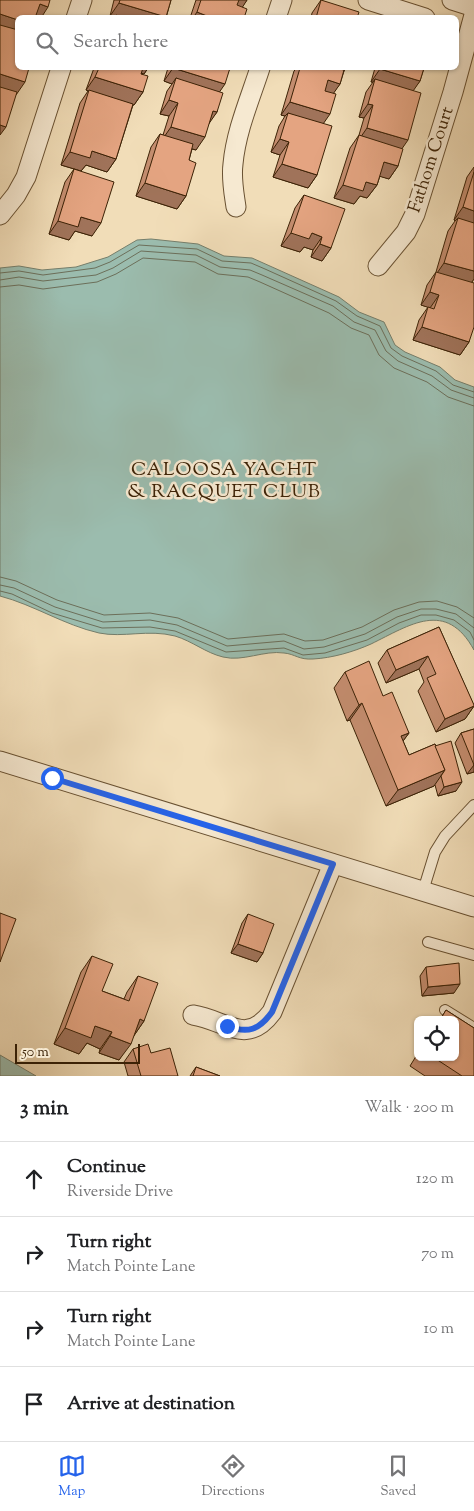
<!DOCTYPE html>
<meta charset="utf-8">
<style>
body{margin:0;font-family:"Sorts Mill Goudy",serif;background:#f6f6f6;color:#202124}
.controls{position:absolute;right:15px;bottom:15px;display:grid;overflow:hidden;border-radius:8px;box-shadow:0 1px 4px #0004}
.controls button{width:45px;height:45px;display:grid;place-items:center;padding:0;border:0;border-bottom:1px solid #e0e0e0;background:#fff;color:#202124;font:25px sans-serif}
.scale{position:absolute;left:15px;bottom:12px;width:125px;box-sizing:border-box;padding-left:5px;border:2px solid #3c2206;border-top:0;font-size:14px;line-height:18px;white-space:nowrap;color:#3c2206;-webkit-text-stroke:4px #f6e9d1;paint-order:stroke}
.stop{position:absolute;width:15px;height:15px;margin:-11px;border:4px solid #2563eb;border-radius:50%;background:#fff}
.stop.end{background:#2563eb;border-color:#fff;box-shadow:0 1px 5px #0008}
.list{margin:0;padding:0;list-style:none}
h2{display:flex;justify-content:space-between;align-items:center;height:65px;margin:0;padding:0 20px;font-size:21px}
h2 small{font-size:16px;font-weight:400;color:#757577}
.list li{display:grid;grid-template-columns:32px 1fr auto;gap:15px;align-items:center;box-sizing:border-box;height:75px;padding:0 20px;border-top:1px solid #e0e0e0}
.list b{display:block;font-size:19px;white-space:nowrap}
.list p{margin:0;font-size:16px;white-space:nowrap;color:#757577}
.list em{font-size:16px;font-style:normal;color:#757577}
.icon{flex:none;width:28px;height:28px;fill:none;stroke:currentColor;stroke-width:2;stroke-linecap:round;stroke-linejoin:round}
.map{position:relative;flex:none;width:474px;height:1076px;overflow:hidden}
.search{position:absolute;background:#fff;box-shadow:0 1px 4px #0004;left:15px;right:15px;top:15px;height:55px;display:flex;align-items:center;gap:12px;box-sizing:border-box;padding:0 18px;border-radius:8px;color:#757577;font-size:19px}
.sheet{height:365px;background:#fff}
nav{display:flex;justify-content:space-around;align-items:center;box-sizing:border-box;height:70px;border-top:1px solid #e0e0e0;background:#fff;font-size:14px;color:#757577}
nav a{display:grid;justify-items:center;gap:2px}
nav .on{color:#2563eb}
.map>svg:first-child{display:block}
.water{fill:#9bbcae;stroke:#757e6b}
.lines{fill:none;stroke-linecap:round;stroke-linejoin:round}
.shore{stroke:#6c6f5a;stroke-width:1}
.service-casing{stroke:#695132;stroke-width:12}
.minor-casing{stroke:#695132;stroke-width:21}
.service{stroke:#f6e9d1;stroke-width:10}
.minor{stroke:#f6e9d1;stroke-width:19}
.wall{fill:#c48d6f;stroke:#3c2206}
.shaded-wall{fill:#a0735a;stroke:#3c2206}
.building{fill:#e4a481;stroke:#3c2206}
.route{stroke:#2563eb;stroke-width:6}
.labels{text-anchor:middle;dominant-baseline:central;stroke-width:5;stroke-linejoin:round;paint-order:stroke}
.street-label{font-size:18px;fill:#3c2206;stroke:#f6e9d1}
.neighbourhood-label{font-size:19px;letter-spacing:1px;fill:#3c2206;stroke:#f6e9d1}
</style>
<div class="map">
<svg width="474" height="1076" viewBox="0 0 474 1076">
<rect width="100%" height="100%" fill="#f1ddb8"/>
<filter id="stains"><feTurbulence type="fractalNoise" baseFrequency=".004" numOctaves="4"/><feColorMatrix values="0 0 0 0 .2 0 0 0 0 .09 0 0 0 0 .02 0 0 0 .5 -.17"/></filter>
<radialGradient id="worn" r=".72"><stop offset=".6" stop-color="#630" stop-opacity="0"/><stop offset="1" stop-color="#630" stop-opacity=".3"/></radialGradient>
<g class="water">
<path d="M151 239 198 244 224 256 252 258 339 297 359 312 384 322 395 345 405 352 440 367 455 380 474 387V650C446 599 410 625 371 644 353 652 332 658 313 659 299 660 295 654 284 653 264 650 243 662 223 657 206 653 192 641 175 636 148 629 123 638 99 633 64 625 34 605 0 596V268L19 266 42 270 76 267 108 257 137 240Z"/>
<polygon points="0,1055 36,1076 0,1076"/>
</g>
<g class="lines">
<g class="shore">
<polyline points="0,273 19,271 43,275 95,268 110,262 139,245 197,249 222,261 251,263 265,269 336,301 357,316 380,326 391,348 402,356 436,371 453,385 474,392"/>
<polyline points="0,280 19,277 43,281 96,275 113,268 141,251 196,255 220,267 250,270 262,275 333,306 354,322 375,330 386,351 398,361 432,376 451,390 474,398"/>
<polyline points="0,287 19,285 43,289 97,282 116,274 143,258 195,262 218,274 248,277 260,282 329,313 351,328 369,335 379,355 394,368 427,382 448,397 474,406"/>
<polyline points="0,577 16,581 57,600 104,615 150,613 178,618 228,639 284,634 305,641 323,640 362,627 394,610 419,602 437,601 457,607 474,618"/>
<polyline points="0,585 14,588 55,607 103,622 150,620 177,625 227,646 284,641 304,649 324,647 365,634 397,617 421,609 436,609 456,614 474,628"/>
<polyline points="0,591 12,594 52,613 102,628 150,627 175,631 226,652 284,648 303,655 325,653 367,640 399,623 421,615 436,615 454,620 470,632 474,640"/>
</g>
<defs>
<g id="service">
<polyline points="423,891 435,852 445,836 474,805"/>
<polyline points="428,942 474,955"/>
<polyline points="445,1010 474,1028"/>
</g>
<g id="minor">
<polyline points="368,0 425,18"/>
<polyline points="452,0 474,7"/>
<polyline points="76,18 82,0"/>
<polyline points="276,18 282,0"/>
<path d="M236 207C234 193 231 179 233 164 236 131 250 99 260 68"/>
<polyline points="0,215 16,195 26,177 61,68"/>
<polyline points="378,266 406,232 415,214 453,92 474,15"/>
<polyline points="0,761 474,907"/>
<path d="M193 1015C226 1020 246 1047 272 1012L333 864"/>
</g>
</defs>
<use href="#service" class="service-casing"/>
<use href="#minor" class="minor-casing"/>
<use href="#service" class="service"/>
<use href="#minor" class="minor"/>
</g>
<g class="wall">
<polygon points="114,0 171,0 166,18 114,18 110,16"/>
<polygon points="196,0 247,0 242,7 244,18 190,18"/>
<polygon points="321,0 357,18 311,18 312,13"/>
<polygon points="94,68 148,68 144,74 142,73 143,92 134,105 133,105 116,159 107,172 86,165 81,171 61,165 80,103 88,91 86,90"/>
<polygon points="168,68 230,68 219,92 217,112 210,121 196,150 192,149 189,160 186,196 177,209 136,196 151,147 160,134 163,135 169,116 160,114 167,91 172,84 164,81"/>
<polygon points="297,68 344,71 340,84 333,93 323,124 317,175 308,188 273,177 280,155 271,152 279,126 285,116 281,115 294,71"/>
<polygon points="375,68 424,68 420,81 413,90 398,166 389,179 380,176 377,185 367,198 360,196 354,204 334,198 350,148 359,135 364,118 359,117 366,92 373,82 371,82"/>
<polygon points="474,167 474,279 471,283 469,342 460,355 413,340 419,320 428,307 421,305 427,285 436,272 448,231 455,221 454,220 467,177"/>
<polygon points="74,169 92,236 75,231 69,240 49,234 65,182"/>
<polygon points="304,195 331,248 322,261 311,257 313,250 304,247 300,252 281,246 295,208"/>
<polygon points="439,627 474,706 465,719 436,732 418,691 424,682 419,669 386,683 378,663 387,650"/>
<polygon points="345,672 383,696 409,733 403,741 409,755 435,744 456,791 438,796 435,785 434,786 386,806 350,720 347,721 334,688"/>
<polygon points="474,729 474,772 467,774 455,743 461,733"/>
<polygon points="248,914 263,953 257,962 231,953 242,923"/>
<polygon points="92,956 102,991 124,999 127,992 138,976 144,1021 135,1034 119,1060 99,1053 100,1049 87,1043 79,1054 54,1044 81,972"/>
<polygon points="426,967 454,993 422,996 420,976"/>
<polygon points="446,1010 474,1028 474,1076 425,1076 410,1066 418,1053 418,1057 455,1057 455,1020 440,1020"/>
<polygon points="133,1049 151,1053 178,1076 128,1076 124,1062"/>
<polygon points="196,1067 220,1076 190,1076"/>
</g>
<g class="shaded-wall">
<polygon points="237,0 247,0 240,11 232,8"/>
<polygon points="119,3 166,17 115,18 116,15 114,17 110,16"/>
<polygon points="40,4 48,7 41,18 33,18"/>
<polygon points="197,12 212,18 193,18"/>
<polygon points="0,14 18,20 18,36 0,30"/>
<polygon points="140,68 148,68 144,74 137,72"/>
<polygon points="173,68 225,84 216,97 176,78 172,84 164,81"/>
<polygon points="322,68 346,68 342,74"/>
<polygon points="380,69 420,81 411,94 375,79 373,82 371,82"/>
<polygon points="0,74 25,82 16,95 0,90"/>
<polygon points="95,77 143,92 134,105 86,90"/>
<polygon points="328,80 340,84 331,97 319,93"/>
<polygon points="169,100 178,103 169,116 160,114"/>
<polygon points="290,102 330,114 321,127 288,113 285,116 281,115"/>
<polygon points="368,104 373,105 364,118 359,117"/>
<polygon points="213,111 217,112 208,125"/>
<polygon points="0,125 6,127 0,135"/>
<polygon points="171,127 205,137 196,150 162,140"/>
<polygon points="367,128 408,140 399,153 358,141"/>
<polygon points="280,139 289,142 280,155 271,152"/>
<polygon points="92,151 116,159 107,172 86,165 81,171 61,165 70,152"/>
<polygon points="384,162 398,166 389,179 375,175"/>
<polygon points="282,164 317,175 308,188 273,177"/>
<polygon points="366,182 377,185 367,198 360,196 354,204 334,198 343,185"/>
<polygon points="145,183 186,196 177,209 136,196"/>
<polygon points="463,207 474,211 474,226 458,218 455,221 454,220"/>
<polygon points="81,217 101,223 92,236 75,231 69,240 49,234 58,221"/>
<polygon points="291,233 312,233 322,237 313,250 304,247 300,252 281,246"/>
<polygon points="320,244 331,248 322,261 311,257"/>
<polygon points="444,263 474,271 474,279 469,286 435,276"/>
<polygon points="430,292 439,295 430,308 421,305"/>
<polygon points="422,327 469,342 460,355 413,340"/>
<polygon points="428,656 419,669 386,683 396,670"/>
<polygon points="362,703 350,720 347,721 359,705"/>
<polygon points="474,706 465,719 436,732 445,719"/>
<polygon points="409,733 397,749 401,736"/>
<polygon points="474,765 474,772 467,774"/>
<polygon points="445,770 434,786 386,806 398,790"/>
<polygon points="462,782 456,791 438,796 444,787"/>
<polygon points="238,944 263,953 257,962 231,953"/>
<polygon points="460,984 454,993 422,996 428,987"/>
<polygon points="140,1019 144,1021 133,1037"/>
<polygon points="95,1026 112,1032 100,1049 87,1043 79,1054 54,1044 65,1028"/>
<polygon points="110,1036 131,1044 119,1060 99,1053"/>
</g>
<g class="building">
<polygon points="0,0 50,0 48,7 40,4 35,18 18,18 18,20 0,14"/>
<polygon points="120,0 171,0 166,17 119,3"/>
<polygon points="201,0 239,0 237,5 247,9 244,18 212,18 197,12"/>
<polygon points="321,0 359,12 357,18 316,18"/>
<polygon points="116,15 124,18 115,18"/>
<polygon points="0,25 18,30 18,68 29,68 25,82 0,74"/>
<polygon points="99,68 143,68 141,74 148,76 143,92 95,77"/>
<polygon points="173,68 230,68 225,84"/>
<polygon points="300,68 335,68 344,70 340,84 328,80 325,91 336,94 330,114 290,102"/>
<polygon points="380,68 424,68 420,81 380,69"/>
<polygon points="176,78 223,93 217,112 213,111 205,137 171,127 178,103 169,100"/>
<polygon points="375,79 421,93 408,140 367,128 373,105 368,104"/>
<polygon points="0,87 17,92 6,127 0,125"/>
<polygon points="89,90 133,104 116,159 92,151 90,158 70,152"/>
<polygon points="288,113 332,126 317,175 282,164 289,142 280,139"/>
<polygon points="160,134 193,144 189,160 196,163 186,196 145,183"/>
<polygon points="359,135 403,149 398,166 384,162 377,185 366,182 363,191 343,185"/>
<polygon points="74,169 114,182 101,223 81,217 78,227 58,221"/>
<polygon points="474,172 474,211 463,207"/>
<polygon points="304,195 345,209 331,248 320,244 322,237 312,233 309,239 291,233"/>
<polygon points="458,218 474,223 474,271 444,263"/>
<polygon points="436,272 474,283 474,327 469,342 422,327 428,307 434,309 439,295 430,292"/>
<polygon points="439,627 474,705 474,706 445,719 427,678 436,674 428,656 396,670 387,650"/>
<polygon points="369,661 383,696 392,692 409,733 401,736 409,755 435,744 445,770 398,790 362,703 359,705 345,672"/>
<polygon points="474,729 474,765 461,733"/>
<polygon points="451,741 462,782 444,787 441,776 445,770 435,746"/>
<polygon points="0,913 16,919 0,962"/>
<polygon points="248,914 274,924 263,953 238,944"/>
<polygon points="92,956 113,964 102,991 129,1001 138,976 158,983 144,1021 140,1019 131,1044 110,1036 112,1032 95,1026 91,1038 65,1028"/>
<polygon points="459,963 460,984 428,987 426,967"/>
<polygon points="446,1010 474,1028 474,1076 462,1076 433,1057 455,1057 455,1020 440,1020"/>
<polygon points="148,1044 151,1053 170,1048 178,1076 141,1076 133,1049"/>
<polygon points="196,1067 220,1076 193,1076"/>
</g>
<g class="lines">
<path class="route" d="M52 778 333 864 272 1012C259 1030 248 1034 227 1026"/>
</g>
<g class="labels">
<g class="street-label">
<text transform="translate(432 160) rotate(-72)">Fathom Court</text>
</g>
<g class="neighbourhood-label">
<text x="224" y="470">CALOOSA YACHT<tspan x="224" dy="22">&amp; RACQUET CLUB</tspan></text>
</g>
</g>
<rect width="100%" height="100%" filter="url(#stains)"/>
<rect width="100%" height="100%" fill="url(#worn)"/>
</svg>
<div class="controls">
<button><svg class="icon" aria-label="locate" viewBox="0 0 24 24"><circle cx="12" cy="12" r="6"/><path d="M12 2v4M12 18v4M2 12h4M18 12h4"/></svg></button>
</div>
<div class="scale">50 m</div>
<div class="stop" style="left:52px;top:778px"></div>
<div class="stop end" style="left:227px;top:1026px"></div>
<div class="search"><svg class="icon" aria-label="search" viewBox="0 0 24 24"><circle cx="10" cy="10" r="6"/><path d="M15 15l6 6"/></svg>Search here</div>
</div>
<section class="sheet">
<h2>3 min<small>Walk · 200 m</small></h2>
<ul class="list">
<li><svg class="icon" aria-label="ahead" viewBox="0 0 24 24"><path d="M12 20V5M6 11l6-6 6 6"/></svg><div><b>Continue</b><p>Riverside Drive</p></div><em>120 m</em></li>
<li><svg class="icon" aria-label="right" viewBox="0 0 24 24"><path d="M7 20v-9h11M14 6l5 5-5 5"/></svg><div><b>Turn right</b><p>Match Pointe Lane</p></div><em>70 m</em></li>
<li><svg class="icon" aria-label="right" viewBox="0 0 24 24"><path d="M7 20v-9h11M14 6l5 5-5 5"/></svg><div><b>Turn right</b><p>Match Pointe Lane</p></div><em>10 m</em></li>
<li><svg class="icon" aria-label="arrive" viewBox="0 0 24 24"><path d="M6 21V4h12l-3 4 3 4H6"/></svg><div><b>Arrive at destination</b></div></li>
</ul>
</section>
<nav>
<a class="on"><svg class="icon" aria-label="map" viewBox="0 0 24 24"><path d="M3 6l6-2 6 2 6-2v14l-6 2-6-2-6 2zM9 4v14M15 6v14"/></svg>Map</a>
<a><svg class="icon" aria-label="directions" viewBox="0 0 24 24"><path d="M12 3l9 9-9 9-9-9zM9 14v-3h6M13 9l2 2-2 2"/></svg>Directions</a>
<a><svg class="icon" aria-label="saved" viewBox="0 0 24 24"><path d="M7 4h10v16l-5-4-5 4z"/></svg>Saved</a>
</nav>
